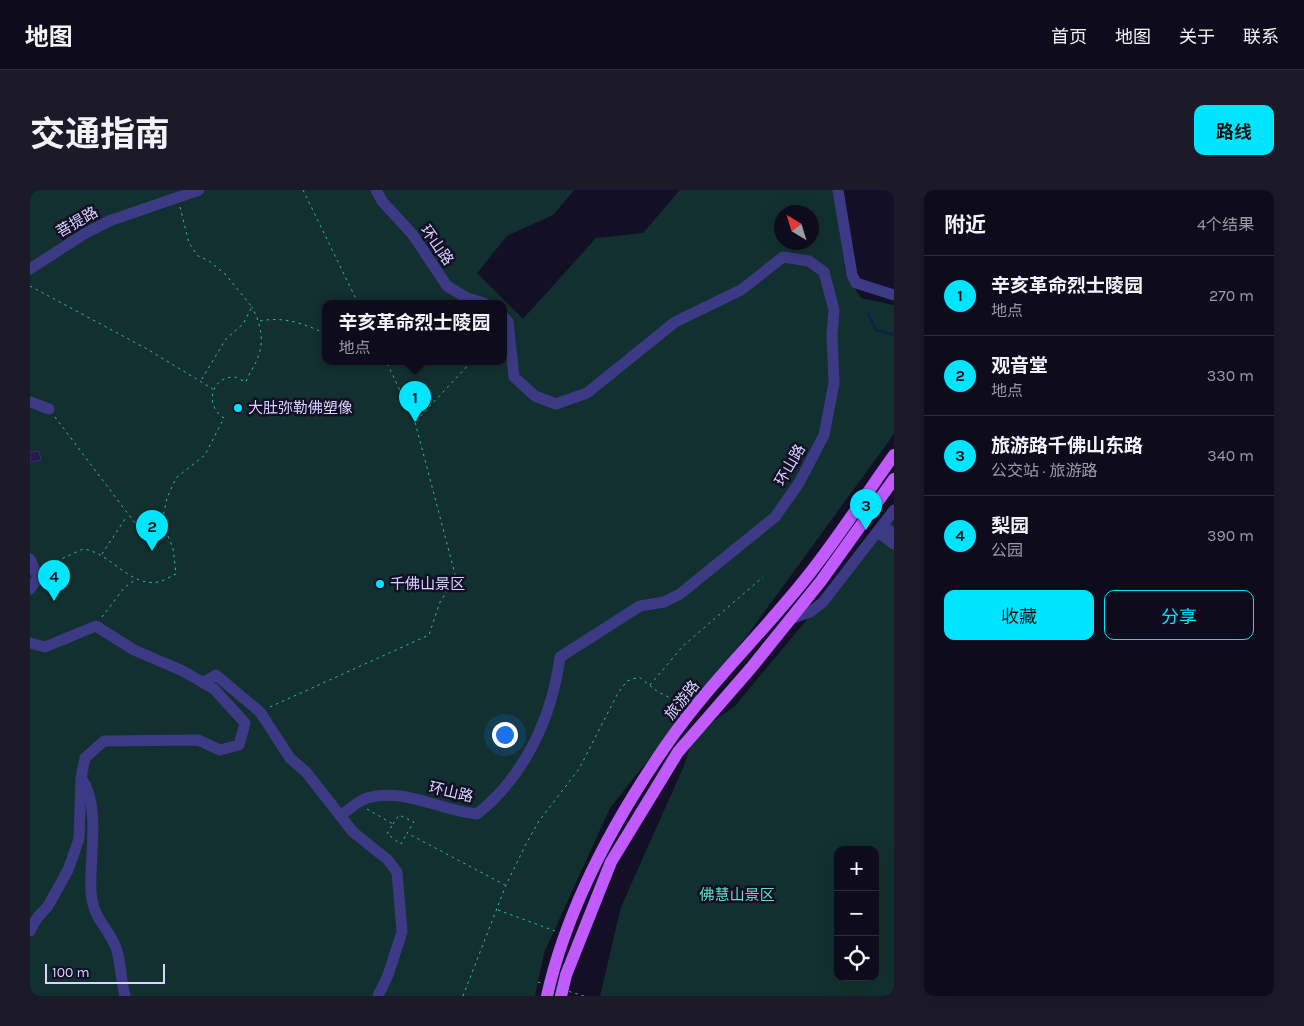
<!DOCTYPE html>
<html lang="zh">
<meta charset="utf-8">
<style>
body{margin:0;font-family:Karla,"Noto Sans SC",sans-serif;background:#1c1929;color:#f1f3f6}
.controls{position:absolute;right:15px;bottom:15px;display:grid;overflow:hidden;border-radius:10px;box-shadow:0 5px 20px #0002}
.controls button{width:45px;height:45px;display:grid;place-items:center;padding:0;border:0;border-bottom:1px solid #2e2b3b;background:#0e0b1c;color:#f1f3f6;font:25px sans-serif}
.compass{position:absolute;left:744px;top:15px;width:45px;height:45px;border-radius:50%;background:#0e0b1c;box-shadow:0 5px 20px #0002;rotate:322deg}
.scale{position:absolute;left:15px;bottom:12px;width:120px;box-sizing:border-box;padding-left:5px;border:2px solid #d9d4ff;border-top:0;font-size:14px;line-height:18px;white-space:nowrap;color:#d9d4ff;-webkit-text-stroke:4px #130f26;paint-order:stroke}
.you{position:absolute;left:474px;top:544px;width:18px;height:18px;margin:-12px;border:4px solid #fff;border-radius:50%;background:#1a73e8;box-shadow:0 0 0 8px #1a73e833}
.badge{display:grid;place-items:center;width:32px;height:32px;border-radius:50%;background:#00e5ff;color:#111;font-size:16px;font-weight:700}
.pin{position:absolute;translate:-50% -41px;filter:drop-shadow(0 1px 2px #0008)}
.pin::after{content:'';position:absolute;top:26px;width:18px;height:15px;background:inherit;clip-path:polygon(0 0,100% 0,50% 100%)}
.popup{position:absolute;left:292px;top:110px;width:185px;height:65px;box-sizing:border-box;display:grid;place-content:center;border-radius:10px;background:#0e0b1c;filter:drop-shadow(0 1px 4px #0005);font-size:16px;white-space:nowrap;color:#9b9ba3}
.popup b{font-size:19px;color:#f1f3f6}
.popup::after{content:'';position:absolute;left:50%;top:100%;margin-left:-10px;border:10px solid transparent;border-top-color:#0e0b1c}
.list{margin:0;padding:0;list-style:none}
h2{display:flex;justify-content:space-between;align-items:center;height:65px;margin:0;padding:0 20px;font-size:21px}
h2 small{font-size:16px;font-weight:400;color:#9b9ba3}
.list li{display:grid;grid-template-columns:32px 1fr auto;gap:15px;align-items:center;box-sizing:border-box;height:80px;padding:0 20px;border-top:1px solid #2e2b3b}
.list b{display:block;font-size:19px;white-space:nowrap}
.list p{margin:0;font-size:16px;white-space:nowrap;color:#9b9ba3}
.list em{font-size:16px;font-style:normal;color:#9b9ba3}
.actions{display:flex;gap:10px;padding:15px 20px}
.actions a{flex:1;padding:11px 0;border:1px solid #00e5ff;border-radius:10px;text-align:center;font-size:18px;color:#00e5ff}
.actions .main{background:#00e5ff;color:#111}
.icon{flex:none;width:28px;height:28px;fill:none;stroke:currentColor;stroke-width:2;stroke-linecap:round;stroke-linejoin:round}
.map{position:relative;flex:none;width:864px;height:806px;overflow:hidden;border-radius:10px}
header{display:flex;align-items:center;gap:30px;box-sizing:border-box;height:70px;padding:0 25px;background:#0e0b1c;border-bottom:1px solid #2e2b3b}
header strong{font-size:24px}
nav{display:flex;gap:28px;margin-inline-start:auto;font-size:18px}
.intro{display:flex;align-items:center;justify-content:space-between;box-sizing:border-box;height:120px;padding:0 30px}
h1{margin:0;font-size:35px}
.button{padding:12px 22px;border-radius:10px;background:#00e5ff;color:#111;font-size:18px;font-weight:700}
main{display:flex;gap:30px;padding:0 30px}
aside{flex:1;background:#0e0b1c;border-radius:10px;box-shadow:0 5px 20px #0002}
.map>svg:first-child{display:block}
.green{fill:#12302f;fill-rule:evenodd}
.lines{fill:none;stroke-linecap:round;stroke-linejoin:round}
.stream{stroke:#0c2248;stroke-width:2.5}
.building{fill:#241b47;stroke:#3b2d73}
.path{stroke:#2fb8b0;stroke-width:1;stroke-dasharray:2.5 4;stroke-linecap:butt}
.minor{stroke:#3d3a85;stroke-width:11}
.major{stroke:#c25bff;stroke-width:12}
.path-bridge{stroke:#2fb8b0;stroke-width:1;stroke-dasharray:2.5 4;stroke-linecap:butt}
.poi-dot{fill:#00e5ff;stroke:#130f26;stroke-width:2}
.labels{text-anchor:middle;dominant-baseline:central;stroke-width:5;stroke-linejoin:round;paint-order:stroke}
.street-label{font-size:15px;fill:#d9d4ff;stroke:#130f26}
.poi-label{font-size:15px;fill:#d9d4ff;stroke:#130f26;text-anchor:start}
.park-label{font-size:15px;fill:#5fe0c0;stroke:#130f26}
</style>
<header>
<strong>地图</strong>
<nav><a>首页</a><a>地图</a><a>关于</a><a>联系</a></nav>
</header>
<div class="intro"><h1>交通指南</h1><a class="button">路线</a></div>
<main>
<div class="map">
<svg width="864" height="806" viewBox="0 0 864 806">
<rect width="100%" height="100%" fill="#130f26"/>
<g class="green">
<path d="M0 0H544L523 25 477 46 447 83 493 129 566 48 613 43 650 0H803L816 85 831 108 864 115V244L719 443 580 618 514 763 505 806H0ZM752 22H782V52H752ZM296 113H474V171H296Z"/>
<path d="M864 325V806H570L591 717 653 578 665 544 704 517ZM808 660H845V787H808Z"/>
</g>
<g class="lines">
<polyline class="stream" points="838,124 846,140 864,145"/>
</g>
<polygon class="building" points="9,261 11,270 0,272 0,262"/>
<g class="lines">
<g class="path">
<polyline points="273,0 328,113"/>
<polyline points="150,17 159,53 168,66 179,71 196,85 222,117 213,134 196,149 170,192"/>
<polyline points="0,96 117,159 183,199"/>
<path d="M230 131C254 126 275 134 296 144"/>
<polyline points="25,227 108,337 122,327 131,332"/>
<polyline points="386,231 442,171"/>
<polyline points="72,364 97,326"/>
<path d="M17 380 29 370 53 359C80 362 99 397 128 392 134 391 141 386 146 384L143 358 132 332 137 308 146 288 175 265 194 228C174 216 181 186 205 187 208 188 213 191 216 192 219 183 225 176 228 167 235 149 230 133 222 117"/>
<polyline points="72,427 94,398 106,389"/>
<polyline points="620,495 653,456 733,387"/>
<polyline points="240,517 399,445 410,412 426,388 385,232 356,171"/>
<polyline points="337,619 363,634 357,644 371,654 377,643"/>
<polyline points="363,634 369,625 384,632 377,643 475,695"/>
<polyline points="468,720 525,741"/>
<polyline points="433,806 476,695 496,654 509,631 549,579 588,503 597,491 609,487 628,502 653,514"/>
</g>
<g class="minor">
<polyline points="346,0 352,11 383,45 417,96 437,108 454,113"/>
<polyline points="808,0 822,85 826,93 864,105"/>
<polyline points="0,79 54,44 79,31 169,0"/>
<polyline points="0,212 19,219"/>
<polyline points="853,336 864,344"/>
<polyline points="848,342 864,354"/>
<polyline points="0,369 8,388 0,399"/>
<polyline points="760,429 780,422 793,412 864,320"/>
<polyline points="0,453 15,457 66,436 104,460 153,481 184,499 215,533 209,555 190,560 168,550 74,551 55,568 51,588 49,649 38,680 18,716 7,728 0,741"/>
<polyline points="173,493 186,485 230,522 260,568 276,582 323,642 358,670 367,682 372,742 358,785 348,806"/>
<path d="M52 589C71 617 59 669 61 702 63 731 81 739 87 761 91 775 91 791 95 806"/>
<path d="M311 625C319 620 328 611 337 608 374 597 411 621 447 624 495 586 522 527 530 467L610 416 634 412 650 404 745 327 769 293 794 245 804 193 802 145 804 120 794 82 779 71 753 67 711 100 645 132 557 203 526 214 505 206 484 187 478 132 474 127"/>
</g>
<g class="major">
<path d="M517 806C537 717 585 629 637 554 679 493 735 441 780 383 810 345 836 304 864 265"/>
<polyline points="531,806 536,785 581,672 648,562 721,478 791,391 864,289"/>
</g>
<polyline class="path-bridge" points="508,792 554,806"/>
</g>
<g class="poi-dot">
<circle cx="208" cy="218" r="5"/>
<circle cx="350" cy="394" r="5"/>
</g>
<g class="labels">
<g class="street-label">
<text transform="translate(47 32) rotate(-30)">菩提路</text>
<text transform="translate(407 55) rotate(55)">环山路</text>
<text transform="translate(760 275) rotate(-60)">环山路</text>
<text transform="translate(652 510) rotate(-51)">旅游路</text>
<text transform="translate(421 602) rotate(13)">环山路</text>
</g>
<g class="poi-label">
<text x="218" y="218">大肚弥勒佛塑像</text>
<text x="360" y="394">千佛山景区</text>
</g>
<g class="park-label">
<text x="707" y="705">佛慧山景区</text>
</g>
</g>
</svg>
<div class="controls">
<button>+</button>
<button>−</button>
<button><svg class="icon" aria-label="locate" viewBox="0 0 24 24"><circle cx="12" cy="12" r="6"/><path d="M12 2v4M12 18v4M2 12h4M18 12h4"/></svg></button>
</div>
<svg class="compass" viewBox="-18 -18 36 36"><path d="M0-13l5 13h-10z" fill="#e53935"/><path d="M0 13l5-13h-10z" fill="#9b9ba3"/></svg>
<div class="scale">100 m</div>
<div class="you"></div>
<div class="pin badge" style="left:385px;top:232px">1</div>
<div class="popup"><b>辛亥革命烈士陵园</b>地点</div>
<div class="pin badge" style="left:122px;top:361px">2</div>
<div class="pin badge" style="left:836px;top:340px">3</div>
<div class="pin badge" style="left:24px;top:411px">4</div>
</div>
<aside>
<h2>附近<small>4个结果</small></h2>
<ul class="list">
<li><span class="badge">1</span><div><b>辛亥革命烈士陵园</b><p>地点</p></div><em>270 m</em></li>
<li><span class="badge">2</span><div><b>观音堂</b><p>地点</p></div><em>330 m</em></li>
<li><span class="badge">3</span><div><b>旅游路千佛山东路</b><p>公交站 · 旅游路</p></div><em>340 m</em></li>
<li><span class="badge">4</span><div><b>梨园</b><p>公园</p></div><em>390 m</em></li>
</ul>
<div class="actions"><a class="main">收藏</a><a>分享</a></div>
</aside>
</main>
